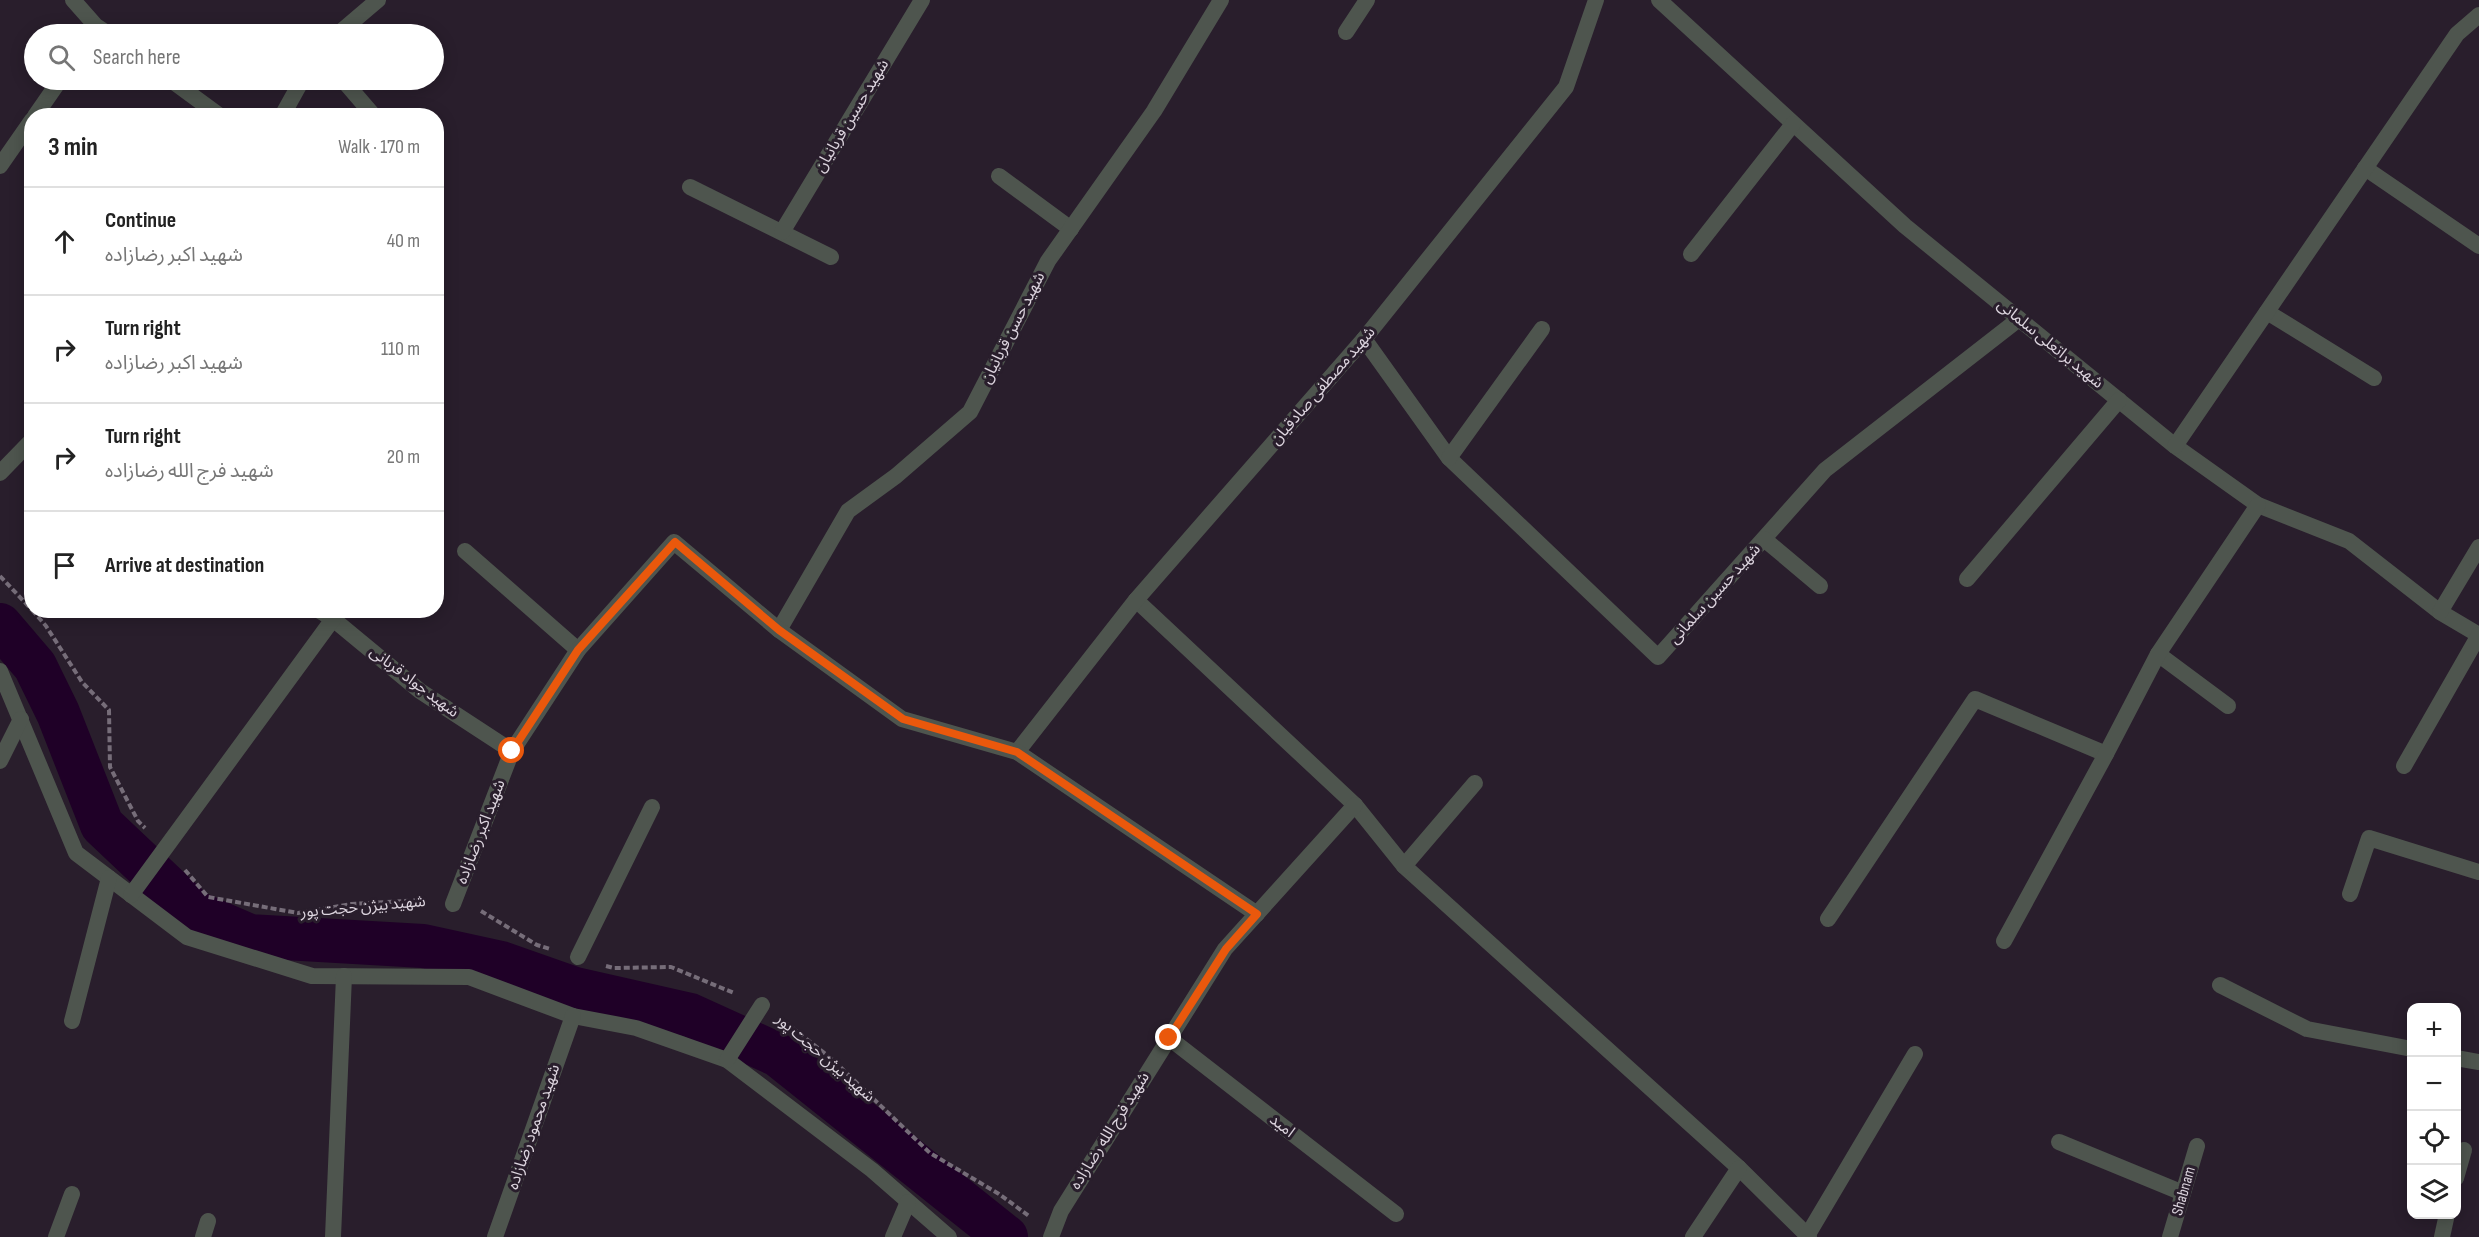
<!DOCTYPE html>
<meta charset="utf-8">
<style>
body{margin:0;font-family:"Sofia Sans Condensed","Noto Sans Arabic",sans-serif;background:#f6f6f6;color:#222}
.controls{position:absolute;right:18px;bottom:18px;display:grid;overflow:hidden;border-radius:12px;box-shadow:0 3px 15px #0003}
.controls button{width:54px;height:54px;display:grid;place-items:center;padding:0;border:0;border-bottom:2px solid #e0e0e0;background:#fff;color:#222;font:30px sans-serif}
.stop{position:absolute;width:18px;height:18px;margin:-14px;border:4px solid #ea580c;border-radius:50%;background:#fff}
.stop.end{background:#ea580c;border-color:#fff;box-shadow:0 2px 6px #0008}
.list{margin:0;padding:0;list-style:none}
h2{display:flex;justify-content:space-between;align-items:center;height:78px;margin:0;padding:0 24px;font-size:26px}
h2 small{font-size:20px;font-weight:400;color:#767676}
.list li{display:grid;grid-template-columns:39px 1fr auto;gap:18px;align-items:center;box-sizing:border-box;height:108px;padding:0 24px;border-top:2px solid #e0e0e0}
.list b{display:block;font-size:22px;white-space:nowrap}
.list p{margin:0;font-size:20px;white-space:nowrap;color:#767676}
.list em{font-size:20px;font-style:normal;color:#767676}
.icon{flex:none;width:33px;height:33px;fill:none;stroke:currentColor;stroke-width:2;stroke-linecap:round;stroke-linejoin:round}
.map{position:relative;flex:none;width:2479px;height:1237px;overflow:hidden}
.search{position:absolute;background:#fff;box-shadow:0 3px 15px #0003;left:24px;top:24px;width:420px;height:66px;display:flex;align-items:center;gap:15px;box-sizing:border-box;padding:0 21px;border-radius:33px;color:#767676;font-size:22px}
.panel{position:absolute;background:#fff;box-shadow:0 3px 15px #0003;left:24px;top:108px;width:420px;height:510px;border-radius:24px}
.map>svg:first-child{display:block}
.lines{fill:none;stroke-linecap:round;stroke-linejoin:round}
.canal{stroke:#1f0027;stroke-width:44}
.path{stroke:#766d79;stroke-width:4;stroke-dasharray:6 3;stroke-linecap:butt}
.pedestrian{stroke:#4e554e;stroke-width:16}
.minor{stroke:#4e554e;stroke-width:16}
.tertiary{stroke:#4e554e;stroke-width:16}
.route{stroke:#ea580c;stroke-width:8}
.labels{text-anchor:middle;dominant-baseline:central;stroke-width:6;stroke-linejoin:round;paint-order:stroke}
.street-label{font-size:16px;fill:#dcd4de;stroke:#291e2c}
</style>
<div class="map">
<svg width="2479" height="1237" viewBox="0 0 2479 1237">
<rect width="100%" height="100%" fill="#291e2c"/>
<g class="lines">
<polyline class="canal" points="0,625 35,666 58,713 102,825 194,912 250,936 423,946 501,963 575,989 690,1015 778,1055 1006,1237"/>
<g class="path">
<polyline points="0,576 32,610"/>
<polyline points="32,610 46,626 82,682 109,710 110,767 138,821 145,828"/>
<polyline points="185,870 208,897 298,913 351,904 424,900"/>
<polyline points="481,911 537,945 550,949"/>
<polyline points="606,966 614,968 671,967 734,993"/>
<polyline points="785,1022 833,1060 930,1153 999,1194 1029,1216"/>
</g>
<polyline class="pedestrian" points="578,957 652,807"/>
<g class="minor">
<polyline points="73,0 96,26 108,34"/>
<polyline points="1659,0 1905,226 2175,446 2258,505 2349,541 2440,612 2479,635"/>
<polyline points="1346,32 1367,0"/>
<polyline points="171,80 220,116"/>
<polyline points="343,80 374,116"/>
<polyline points="35,116 60,80"/>
<polyline points="0,166 32,120"/>
<polyline points="2365,168 2479,246"/>
<polyline points="999,176 1071,229"/>
<polyline points="690,187 831,257"/>
<polyline points="782,232 922,0"/>
<polyline points="1691,254 1793,124"/>
<polyline points="2267,312 2374,378"/>
<polyline points="1364,339 1449,458 1658,657 1825,470 2019,319"/>
<polyline points="2175,446 2457,34 2479,15"/>
<polyline points="1449,458 1542,329"/>
<polyline points="1764,539 1820,586"/>
<polyline points="465,551 578,650"/>
<polyline points="1967,579 2119,400"/>
<polyline points="1136,600 1355,805 1404,866 1739,1168 1809,1237"/>
<polyline points="318,610 333,619 420,691 512,751"/>
<polyline points="2440,612 2479,547"/>
<polyline points="779,630 848,511 896,476 970,412 1048,261 1154,111 1221,0"/>
<polyline points="2158,654 2228,706"/>
<polyline points="0,671 76,853 187,937 312,976 469,977 573,1016 636,1028 727,1060 872,1170 949,1237"/>
<polyline points="1017,752 1136,600 1364,339 1566,87 1596,0"/>
<polyline points="0,761 21,719"/>
<polyline points="2404,766 2479,635"/>
<polyline points="1404,866 1475,783"/>
<polyline points="2350,894 2369,838 2479,872"/>
<polyline points="131,895 333,619"/>
<polyline points="453,904 512,751 578,650 674,542 779,630 902,719 1017,752 1257,914"/>
<polyline points="1828,919 1975,699 2106,754"/>
<polyline points="2004,941 2106,754 2158,654 2258,505"/>
<polyline points="2220,985 2307,1029 2412,1049"/>
<polyline points="72,1021 109,878"/>
<polyline points="1169,1038 1396,1214"/>
<polyline points="2456,1058 2479,1062"/>
<polyline points="727,1060 762,1005"/>
<polyline points="2059,1142 2183,1193"/>
<polyline points="2456,1178 2464,1150"/>
<polyline points="1807,1236 1915,1054"/>
<polyline points="56,1237 72,1194"/>
<polyline points="203,1237 208,1221"/>
<polyline points="333,1237 344,976"/>
<polyline points="495,1237 573,1016"/>
<polyline points="893,1237 908,1202"/>
<polyline points="1051,1237 1061,1211 1225,949 1355,805"/>
<polyline points="1693,1237 1739,1168"/>
<polyline points="2170,1237 2197,1146"/>
<polyline points="2442,1237 2447,1214"/>
</g>
<g class="tertiary">
<polyline points="338,34 378,0"/>
<polyline points="282,116 302,80"/>
<polyline points="0,473 32,440"/>
</g>
</g>
<g class="lines">
<polyline class="route" points="512,751 578,650 675,542 779,630 903,719 1017,752 1257,914 1226,949 1169,1038"/>
</g>
<g class="labels">
<g class="street-label">
<text transform="translate(852 116) rotate(-59)">شهید حسین قربانیان</text>
<text transform="translate(1013 328) rotate(-63)">شهید حسن قربانیان</text>
<text transform="translate(2050 344) rotate(39)">شهید براتعلی سلمانی</text>
<text transform="translate(1323 386) rotate(-49)">شهید مصطفی صادقیان</text>
<text transform="translate(1715 594) rotate(-48)">شهید حسین سلمانی</text>
<text transform="translate(414 682) rotate(37)">شهید جواد قربانی</text>
<text transform="translate(481 832) rotate(-69)">شهید اکبر رضازاده</text>
<text transform="translate(363 907) rotate(-5)">شهید بیژن حجت پور</text>
<text transform="translate(825 1058) rotate(41)">شهید بیژن حجت پور</text>
<text transform="translate(1282 1126) rotate(38)">امید</text>
<text transform="translate(534 1127) rotate(-71)">شهید محمود رضازاده</text>
<text transform="translate(1110 1131) rotate(-58)">شهید فرج الله رضازاده</text>
<text transform="translate(2184 1191) rotate(-74)">Shabnam</text>
</g>
</g>
</svg>
<div class="controls">
<button>+</button>
<button>−</button>
<button><svg class="icon" aria-label="locate" viewBox="0 0 24 24"><circle cx="12" cy="12" r="6"/><path d="M12 2v4M12 18v4M2 12h4M18 12h4"/></svg></button>
<button><svg class="icon" aria-label="layers" viewBox="0 0 24 24"><path d="M12 4l9 5-9 5-9-5zM3 14l9 5 9-5"/></svg></button>
</div>
<div class="stop" style="left:512px;top:751px"></div>
<div class="stop end" style="left:1169px;top:1038px"></div>
<div class="search"><svg class="icon" aria-label="search" viewBox="0 0 24 24"><circle cx="10" cy="10" r="6"/><path d="M15 15l6 6"/></svg>Search here</div>
<section class="panel">
<h2>3 min<small>Walk · 170 m</small></h2>
<ul class="list">
<li><svg class="icon" aria-label="ahead" viewBox="0 0 24 24"><path d="M12 20V5M6 11l6-6 6 6"/></svg><div><b>Continue</b><p>شهید اکبر رضازاده</p></div><em>40 m</em></li>
<li><svg class="icon" aria-label="right" viewBox="0 0 24 24"><path d="M7 20v-9h11M14 6l5 5-5 5"/></svg><div><b>Turn right</b><p>شهید اکبر رضازاده</p></div><em>110 m</em></li>
<li><svg class="icon" aria-label="right" viewBox="0 0 24 24"><path d="M7 20v-9h11M14 6l5 5-5 5"/></svg><div><b>Turn right</b><p>شهید فرج الله رضازاده</p></div><em>20 m</em></li>
<li><svg class="icon" aria-label="arrive" viewBox="0 0 24 24"><path d="M6 21V4h12l-3 4 3 4H6"/></svg><div><b>Arrive at destination</b></div></li>
</ul>
</section>
</div>
